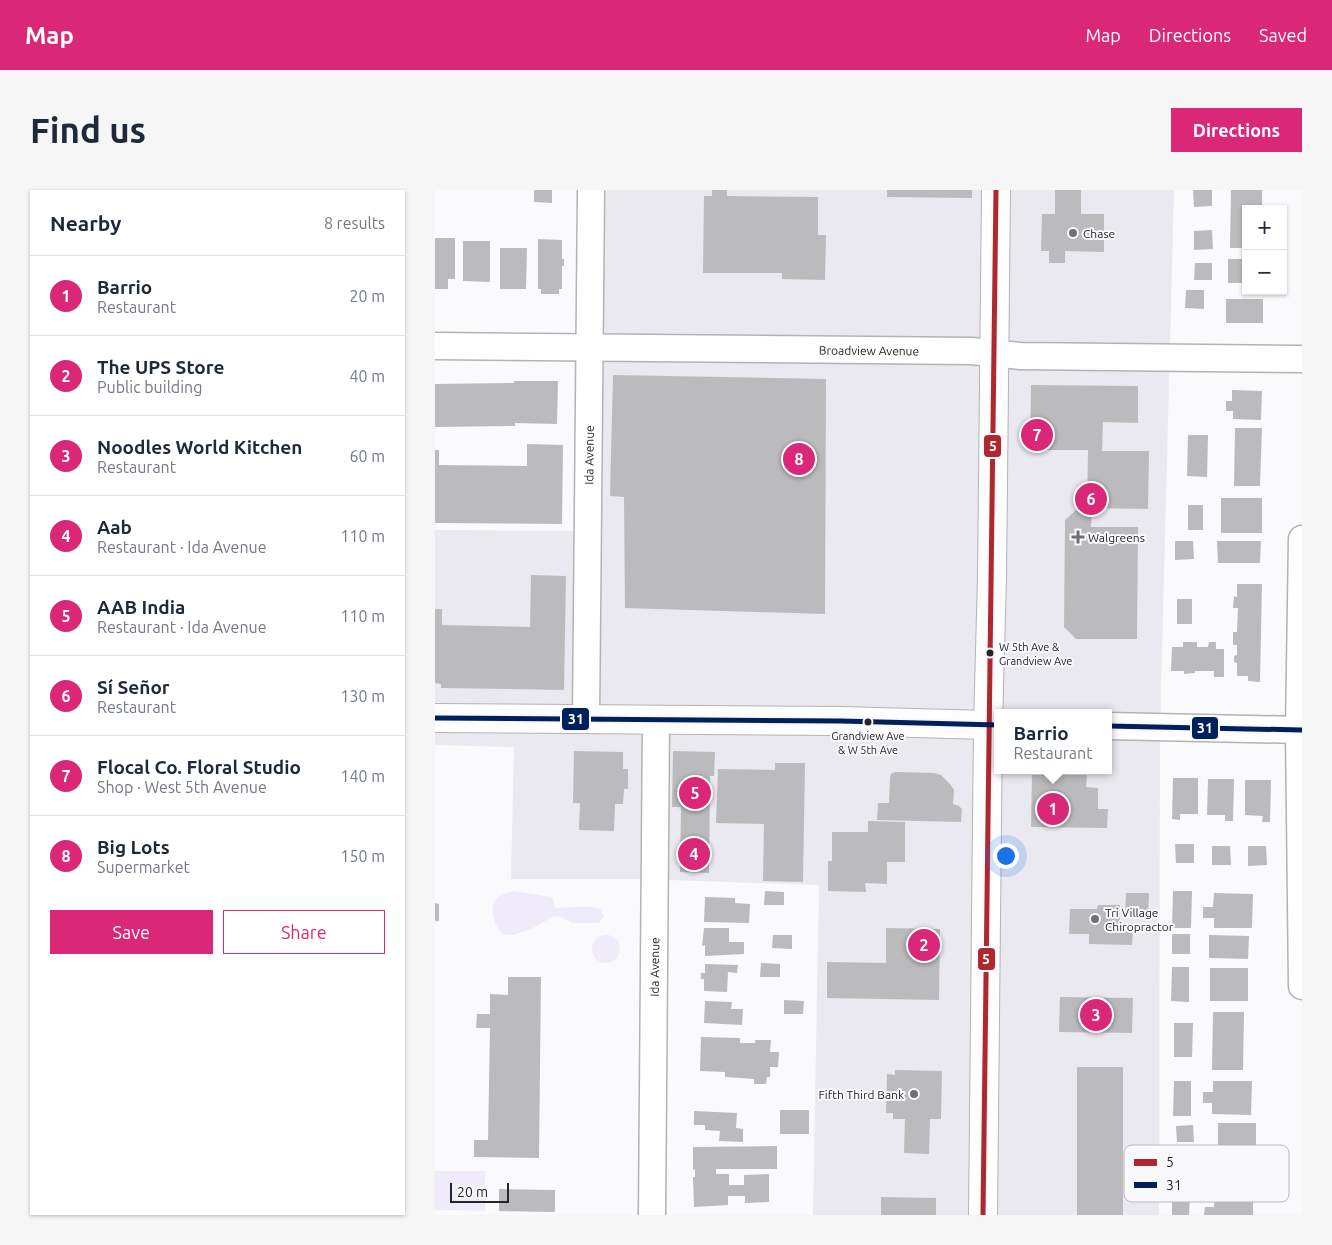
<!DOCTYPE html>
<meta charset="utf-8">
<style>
body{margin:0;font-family:Ubuntu,sans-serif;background:#f6f6f7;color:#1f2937}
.controls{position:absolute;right:15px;top:15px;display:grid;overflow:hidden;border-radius:0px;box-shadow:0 1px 4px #0004}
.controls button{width:45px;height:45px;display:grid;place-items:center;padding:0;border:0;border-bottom:1px solid #e0e1e3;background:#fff;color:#1f2937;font:25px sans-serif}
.scale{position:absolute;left:15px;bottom:12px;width:59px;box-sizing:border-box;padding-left:5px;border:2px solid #252426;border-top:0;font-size:14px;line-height:18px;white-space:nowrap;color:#252426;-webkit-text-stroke:4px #f9f8fc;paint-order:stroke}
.you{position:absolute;left:570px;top:665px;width:18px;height:18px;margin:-12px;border:4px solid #fff;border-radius:50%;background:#1a73e8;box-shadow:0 0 0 8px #1a73e833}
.badge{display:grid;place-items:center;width:32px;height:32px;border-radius:50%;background:#db2777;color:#fff;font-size:16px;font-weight:700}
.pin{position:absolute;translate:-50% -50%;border:2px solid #fff;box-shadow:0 1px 5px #0006}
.popup{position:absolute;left:559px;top:519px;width:118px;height:65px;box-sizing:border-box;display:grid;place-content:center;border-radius:0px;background:#fff;filter:drop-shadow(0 1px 4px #0005);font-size:16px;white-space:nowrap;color:#747a83}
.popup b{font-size:19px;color:#1f2937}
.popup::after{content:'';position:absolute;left:50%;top:100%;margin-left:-10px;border:10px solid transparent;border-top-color:#fff}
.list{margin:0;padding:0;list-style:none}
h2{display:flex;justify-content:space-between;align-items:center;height:65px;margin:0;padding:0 20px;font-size:21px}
h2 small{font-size:16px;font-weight:400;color:#747a83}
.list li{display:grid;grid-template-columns:32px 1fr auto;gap:15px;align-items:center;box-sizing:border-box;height:80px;padding:0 20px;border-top:1px solid #e0e1e3}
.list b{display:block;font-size:19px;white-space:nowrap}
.list p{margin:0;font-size:16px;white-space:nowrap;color:#747a83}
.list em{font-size:16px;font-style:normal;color:#747a83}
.actions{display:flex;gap:10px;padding:15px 20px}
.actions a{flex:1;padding:11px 0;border:1px solid #db2777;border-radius:0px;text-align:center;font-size:18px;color:#db2777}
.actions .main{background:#db2777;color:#fff}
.map{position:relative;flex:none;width:867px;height:1025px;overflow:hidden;border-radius:0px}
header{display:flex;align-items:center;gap:30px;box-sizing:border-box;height:70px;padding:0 25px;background:#db2777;color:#fff}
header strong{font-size:24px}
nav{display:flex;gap:28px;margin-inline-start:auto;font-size:18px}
.intro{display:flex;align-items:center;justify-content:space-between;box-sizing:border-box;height:120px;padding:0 30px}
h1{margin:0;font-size:35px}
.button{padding:12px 22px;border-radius:0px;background:#db2777;color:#fff;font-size:18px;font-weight:700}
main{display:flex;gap:30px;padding:0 30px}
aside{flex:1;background:#fff;border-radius:0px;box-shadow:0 1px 4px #0004}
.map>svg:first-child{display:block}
.built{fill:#ebe9f0;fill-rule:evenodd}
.green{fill:#f0ebfb}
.building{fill:#bbbabc}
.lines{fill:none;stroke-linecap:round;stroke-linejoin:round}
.minor-casing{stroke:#b3b3b4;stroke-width:29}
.major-casing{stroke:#b3b3b4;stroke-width:30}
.minor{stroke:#fefefe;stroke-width:26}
.major{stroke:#fefefe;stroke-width:28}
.bus-1-casing{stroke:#f9f8fc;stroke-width:9}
.bus-2-casing{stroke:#f9f8fc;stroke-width:9}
.bus-1{stroke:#af272f;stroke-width:5}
.bus-2{stroke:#00205b;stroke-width:5}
.poi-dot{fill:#706f71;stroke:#f9f8fc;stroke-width:2}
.bus-dot{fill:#252426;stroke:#f9f8fc;stroke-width:2}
.labels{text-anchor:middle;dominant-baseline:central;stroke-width:4;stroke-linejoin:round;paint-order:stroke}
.bus-label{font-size:11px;fill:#252426;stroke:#f9f8fc;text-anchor:start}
.poi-label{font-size:12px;fill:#252426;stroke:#f9f8fc;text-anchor:start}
.street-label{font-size:12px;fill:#252426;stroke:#f9f8fc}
.key{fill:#f9f8fc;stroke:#b9b8bc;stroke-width:1}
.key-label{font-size:14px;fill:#252426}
.line-badge{stroke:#f9f8fc;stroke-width:2}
.badge-label{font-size:14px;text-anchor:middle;font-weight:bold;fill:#fff}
</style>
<header>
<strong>Map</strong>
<nav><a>Map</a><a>Directions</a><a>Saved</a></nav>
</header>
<div class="intro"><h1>Find us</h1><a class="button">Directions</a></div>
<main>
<aside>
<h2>Nearby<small>8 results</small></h2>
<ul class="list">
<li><span class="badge">1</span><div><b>Barrio</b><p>Restaurant</p></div><em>20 m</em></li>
<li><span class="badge">2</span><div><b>The UPS Store</b><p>Public building</p></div><em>40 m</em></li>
<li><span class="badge">3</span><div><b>Noodles World Kitchen</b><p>Restaurant</p></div><em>60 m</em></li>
<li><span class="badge">4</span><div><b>Aab</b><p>Restaurant · Ida Avenue</p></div><em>110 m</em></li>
<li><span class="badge">5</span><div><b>AAB India</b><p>Restaurant · Ida Avenue</p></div><em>110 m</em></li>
<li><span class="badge">6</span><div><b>Sí Señor</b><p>Restaurant</p></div><em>130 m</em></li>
<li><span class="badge">7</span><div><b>Flocal Co. Floral Studio</b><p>Shop · West 5th Avenue</p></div><em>140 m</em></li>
<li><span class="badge">8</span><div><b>Big Lots</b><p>Supermarket</p></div><em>150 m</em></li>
</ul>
<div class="actions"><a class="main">Save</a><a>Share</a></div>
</aside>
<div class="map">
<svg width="867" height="1025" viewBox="0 0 867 1025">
<rect width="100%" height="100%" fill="#faf9fb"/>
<path class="built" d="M160 0H739L725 540 724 1025H378L384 695 206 689H76L79 557 0 555V340L153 341ZM563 523H673V580H563Z"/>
<g class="green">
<path d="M78 701 117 707 120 718C136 718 150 714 165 719L169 726 164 733H137L124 726 117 727 98 738 79 745 67 744C60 736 54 721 60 711 64 705 72 703 78 701Z"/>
<circle cx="171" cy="759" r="14"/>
<polygon points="0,981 50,981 50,1021 0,1020"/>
</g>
<g class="building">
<polygon points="99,0 117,0 117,13 99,12"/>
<polygon points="277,0 292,0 292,6 383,7 383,45 391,45 390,90 347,89 347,83 268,83 269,6 277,6"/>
<polygon points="452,0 537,0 537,8 452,7"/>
<polygon points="620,0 646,0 646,24 669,24 669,62 630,61 630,73 614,73 614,61 606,61 607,24 620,24"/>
<polygon points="758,0 777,0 777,16 759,17"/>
<polygon points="796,0 827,0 827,19 811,19 811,58 795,58"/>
<polygon points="777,40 778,59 759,60 759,41"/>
<polygon points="0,48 20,48 20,89 13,89 13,99 0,99"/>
<polygon points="103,49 127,50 127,69 129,69 129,76 127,76 127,99 124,99 124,104 106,104 106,99 103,99"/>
<polygon points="28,51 55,51 55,92 28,91"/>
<polygon points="65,58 92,58 91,99 65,99"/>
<rect x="793" y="69" width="18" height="24"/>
<polygon points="760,73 777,73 777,90 759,90"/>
<polygon points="751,100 769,100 769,119 750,118"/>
<rect x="791" y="109" width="37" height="24"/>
<polygon points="178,185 391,189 390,424 190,418 189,307 175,306"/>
<polygon points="79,191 123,191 122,234 80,233 80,236 0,237 0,194 79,193"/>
<polygon points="596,195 703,196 703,233 668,232 667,261 714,261 713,319 657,318 656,337 703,337 702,449 641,449 629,437 630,330 640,321 652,318 653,260 595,260"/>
<polygon points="797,200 827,201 826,230 798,229 798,221 791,221 791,211 797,211"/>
<polygon points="800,238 827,238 825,296 799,296"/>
<polygon points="753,245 773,245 772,287 752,286"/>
<polygon points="92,254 128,255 127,334 0,333 0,260 4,260 4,275 92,276"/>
<rect x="786" y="308" width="41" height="35"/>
<rect x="753" y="315" width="15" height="25"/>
<polygon points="740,351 758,351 759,369 740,370"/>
<polygon points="782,351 826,351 825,373 783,373"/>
<polygon points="96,385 131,386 129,500 6,498 6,494 0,493 0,419 7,419 7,435 95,437"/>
<polygon points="802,394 827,394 825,492 813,491 813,486 802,486 802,473 799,472 799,466 802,465 802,455 798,455 798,442 802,442 803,418 798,418 799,406 802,407"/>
<rect x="742" y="409" width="15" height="25"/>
<polygon points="748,452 762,452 762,457 773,457 774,452 781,452 781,459 789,459 789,487 779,487 779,481 760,481 760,483 749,484 749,481 736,481 737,457 748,457"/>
<polygon points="139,561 188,562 188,579 193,579 193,599 189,599 188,614 180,614 179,641 144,640 145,613 138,613"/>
<polygon points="238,561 280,562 279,586 275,586 274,683 245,682 246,617 237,617"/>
<polygon points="340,573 370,573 368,692 328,691 329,634 281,633 283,579 340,580"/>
<polygon points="460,582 499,583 506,585 515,594 519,600 518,614 524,616 527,619 526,632 442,630 443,613 454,613 455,588 456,584"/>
<polygon points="597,585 652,585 651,597 663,598 663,619 673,619 672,638 596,637"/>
<polygon points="738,588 763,588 763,624 745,624 745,630 737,629"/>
<polygon points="773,589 799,589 798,631 790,631 790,625 772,625"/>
<polygon points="810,590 836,590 835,632 827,632 828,626 810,625"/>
<polygon points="433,631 470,632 470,672 452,672 452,694 430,693 431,702 393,701 393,671 397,671 397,642 433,642"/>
<polygon points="740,654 759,654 759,673 741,673"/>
<polygon points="777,656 795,656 796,675 777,675"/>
<polygon points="813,656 831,656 832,675 813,676"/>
<polygon points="330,701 349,702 349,715 329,715"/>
<polygon points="738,701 757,701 756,738 737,738"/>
<polygon points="691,703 714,703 713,727 690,726"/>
<polygon points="779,703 818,704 817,738 779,738 779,728 768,728 768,717 778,717"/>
<polygon points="270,707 300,708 300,713 315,714 314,733 269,732"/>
<polygon points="0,713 4,714 4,731 0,731"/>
<polygon points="663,715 685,715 685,738 698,738 697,755 654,754 654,744 634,744 635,719 662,719"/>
<polygon points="269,738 294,738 294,752 309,752 309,764 270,766 270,755 267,756"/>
<polygon points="451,738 505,739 504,810 392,808 392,772 451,773"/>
<rect x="737" y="744" width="18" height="20"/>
<polygon points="338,745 357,745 357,759 337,758"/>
<polygon points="774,745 814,746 813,769 774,768"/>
<polygon points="326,773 345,774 345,787 325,787"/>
<polygon points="270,774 303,775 302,783 293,782 292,802 269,801 269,789 266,789 266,783 270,783"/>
<polygon points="737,777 754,777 754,812 736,811"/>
<rect x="775" y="778" width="38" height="33"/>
<polygon points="73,787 106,787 104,968 39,967 39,950 53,950 55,838 41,838 42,824 55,824 55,804 73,805"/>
<polygon points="625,807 698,808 697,843 624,842"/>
<polygon points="349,810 369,811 368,824 349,824"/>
<polygon points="270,811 297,812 296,819 308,819 307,835 269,833"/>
<polygon points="778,822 809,822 808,880 777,880"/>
<polygon points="739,833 758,833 757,867 739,867"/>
<polygon points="266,847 305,848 305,853 320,853 320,850 336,850 335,862 344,862 343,877 335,877 335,887 332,887 331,894 319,894 319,889 290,887 290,882 265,881"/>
<rect x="642" y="877" width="46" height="148"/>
<polygon points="460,880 507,881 506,929 495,929 494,964 469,963 470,929 458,929 458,923 451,923 452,884 460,885"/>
<polygon points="739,891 756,891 756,926 738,926"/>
<polygon points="778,891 817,891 816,925 777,924 777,913 768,913 768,902 778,902"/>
<rect x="345" y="920" width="29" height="24"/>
<polygon points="259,921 302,923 301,938 308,939 308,952 284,951 285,941 270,940 270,935 259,935"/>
<polygon points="783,933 821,933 821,956 783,955"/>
<polygon points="758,935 759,952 742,952 741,936"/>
<polygon points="342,956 342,979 281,979 281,984 294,984 294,995 309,995 309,985 334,984 334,1012 310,1013 310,1006 293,1006 293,1015 259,1017 258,987 260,987 260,979 258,980 258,957"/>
<polygon points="737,961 754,961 755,996 738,996"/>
<polygon points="784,962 823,963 822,997 783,996 783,985 774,985 774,973 784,974"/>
<polygon points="64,999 120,1000 120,1022 64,1021"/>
<polygon points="737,1005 755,1005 754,1025 737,1025"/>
<polygon points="780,1005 818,1006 818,1025 769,1025 770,1017 779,1017"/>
<polygon points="446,1007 501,1008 501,1025 446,1025"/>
</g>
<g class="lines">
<defs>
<g id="minor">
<path id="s1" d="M0 156 537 161 585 166 867 169"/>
<polyline points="867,349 864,540 867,796"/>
<path id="s2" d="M151 529 156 0"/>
<polyline points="673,536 867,540"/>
<path id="s3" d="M217 1025 221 530"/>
</g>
<g id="major">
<polyline points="0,528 406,531 553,535"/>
<polyline points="548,1025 553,535 557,388 561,0"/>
</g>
</defs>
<use href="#minor" class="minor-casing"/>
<use href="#major" class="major-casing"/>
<use href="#minor" class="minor"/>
<use href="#major" class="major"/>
<defs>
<polyline id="bus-1" points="548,1025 561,0"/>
<g id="bus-2">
<polyline points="0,528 406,531 563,535"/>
<polyline points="673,536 867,540"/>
</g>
</defs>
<use href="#bus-1" class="bus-1-casing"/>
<use href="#bus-2" class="bus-2-casing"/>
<use href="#bus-1" class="bus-1"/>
<use href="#bus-2" class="bus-2"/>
</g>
<g class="poi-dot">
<circle cx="638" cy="43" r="5"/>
<path d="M640.5 339.5h5v5h5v5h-5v5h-5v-5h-5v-5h5z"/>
<circle cx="660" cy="729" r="5"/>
<circle cx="479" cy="904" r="5"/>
</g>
<g class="bus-dot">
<circle cx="555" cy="463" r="4.5"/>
<circle cx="433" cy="532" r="4.5"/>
</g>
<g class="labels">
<g class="bus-label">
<text x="564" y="457">W 5th Ave &amp;<tspan x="564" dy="14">Grandview Ave</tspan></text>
<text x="433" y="546" text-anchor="middle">Grandview Ave<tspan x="433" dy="14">&amp; W 5th Ave</tspan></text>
</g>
<g class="poi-label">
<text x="648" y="43">Chase</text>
<text x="653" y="347">Walgreens</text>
<text x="670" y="722">Tri Village<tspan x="670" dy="14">Chiropractor</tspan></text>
<text x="469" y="904" text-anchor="end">Fifth Third Bank</text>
</g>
<g class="street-label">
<text stroke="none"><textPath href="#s1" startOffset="434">Broadview Avenue</textPath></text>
<text stroke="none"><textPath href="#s2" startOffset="264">Ida Avenue</textPath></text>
<text stroke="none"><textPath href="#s3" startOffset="248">Ida Avenue</textPath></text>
</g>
</g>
<rect x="689" y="955" width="165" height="57" rx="8" class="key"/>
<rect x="699" y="969" width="23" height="7" fill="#af272f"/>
<rect x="699" y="992" width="23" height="6" fill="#00205b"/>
<g class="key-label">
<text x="731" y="977">5</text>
<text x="731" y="1000">31</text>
</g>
<g class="line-badge">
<rect x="548" y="244" width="19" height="24" rx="5" fill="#af272f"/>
<rect x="126" y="517" width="29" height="24" rx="5" fill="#00205b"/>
<rect x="756" y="526" width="28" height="24" rx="5" fill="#00205b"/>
<rect x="542" y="757" width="19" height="24" rx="5" fill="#af272f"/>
</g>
<g class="badge-label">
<text x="558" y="261">5</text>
<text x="141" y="534">31</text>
<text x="770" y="543">31</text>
<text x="551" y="774">5</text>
</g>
</svg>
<div class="controls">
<button>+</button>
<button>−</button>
</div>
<div class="scale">20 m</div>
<div class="you"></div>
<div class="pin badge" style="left:618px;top:619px">1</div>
<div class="popup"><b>Barrio</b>Restaurant</div>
<div class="pin badge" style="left:489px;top:755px">2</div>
<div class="pin badge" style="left:661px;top:825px">3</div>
<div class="pin badge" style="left:259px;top:664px">4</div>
<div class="pin badge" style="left:260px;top:603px">5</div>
<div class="pin badge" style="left:656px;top:309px">6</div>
<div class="pin badge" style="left:602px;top:245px">7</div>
<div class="pin badge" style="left:364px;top:269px">8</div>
</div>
</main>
